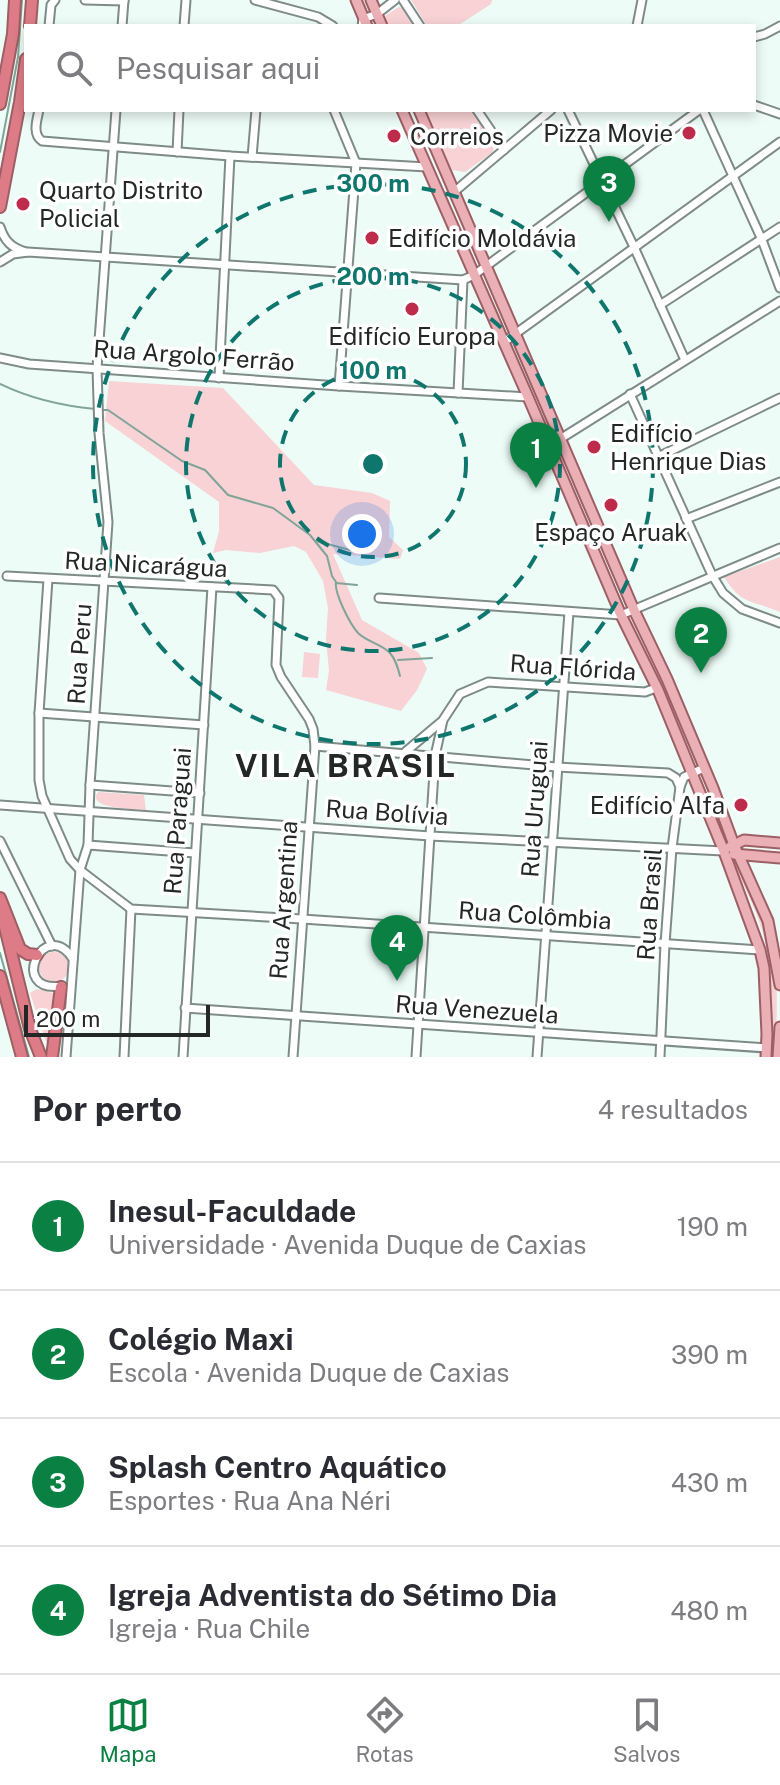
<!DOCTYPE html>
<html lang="pt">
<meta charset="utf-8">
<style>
body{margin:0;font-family:"Public Sans",sans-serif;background:#f2f2f3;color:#2b2b33}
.scale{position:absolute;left:24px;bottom:20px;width:186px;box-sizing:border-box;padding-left:8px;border:4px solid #232826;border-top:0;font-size:22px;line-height:28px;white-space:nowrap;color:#232826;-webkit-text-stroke:6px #fff;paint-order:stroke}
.you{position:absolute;left:362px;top:534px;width:28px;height:28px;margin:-20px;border:6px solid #fff;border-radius:50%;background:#1a73e8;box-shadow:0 0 0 12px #1a73e833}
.badge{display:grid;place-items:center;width:52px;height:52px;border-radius:50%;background:#0b8043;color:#fff;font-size:26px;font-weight:700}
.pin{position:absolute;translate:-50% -66px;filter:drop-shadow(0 2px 4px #0008)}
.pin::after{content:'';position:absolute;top:42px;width:28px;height:24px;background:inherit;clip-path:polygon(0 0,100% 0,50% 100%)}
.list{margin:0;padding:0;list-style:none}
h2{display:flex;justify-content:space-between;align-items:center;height:104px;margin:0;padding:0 32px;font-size:34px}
h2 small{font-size:26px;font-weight:400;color:#7c7c81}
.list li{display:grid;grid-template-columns:52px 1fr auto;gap:24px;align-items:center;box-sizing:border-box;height:128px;padding:0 32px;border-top:2px solid #e1e1e2}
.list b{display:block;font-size:30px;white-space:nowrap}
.list p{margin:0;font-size:26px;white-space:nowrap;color:#7c7c81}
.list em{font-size:26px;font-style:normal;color:#7c7c81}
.icon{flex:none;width:44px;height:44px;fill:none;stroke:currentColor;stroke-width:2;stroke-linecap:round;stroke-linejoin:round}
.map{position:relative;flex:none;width:780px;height:1057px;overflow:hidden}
.search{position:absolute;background:#fff;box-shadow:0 4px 12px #0003;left:24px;right:24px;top:24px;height:88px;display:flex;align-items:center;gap:20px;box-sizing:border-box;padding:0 28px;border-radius:0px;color:#7c7c81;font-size:30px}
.sheet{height:616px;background:#fff}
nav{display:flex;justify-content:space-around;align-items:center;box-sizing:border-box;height:112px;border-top:2px solid #e1e1e2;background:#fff;font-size:22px;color:#7c7c81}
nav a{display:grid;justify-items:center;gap:4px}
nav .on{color:#0b8043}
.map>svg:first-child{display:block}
.green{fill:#f8d2d4}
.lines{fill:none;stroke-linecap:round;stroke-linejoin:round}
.stream{stroke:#81a498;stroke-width:2}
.minor-casing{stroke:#7e8b86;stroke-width:11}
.major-casing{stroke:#9c5f64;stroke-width:13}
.highway-casing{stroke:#9c5f64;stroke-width:14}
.minor{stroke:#fff;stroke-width:7}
.major{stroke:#ebb0b6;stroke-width:9}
.highway{stroke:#dd7c86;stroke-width:10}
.ring{fill:none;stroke:#0f766e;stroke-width:4;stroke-dasharray:14 10}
.poi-dot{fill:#bd2d4b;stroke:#fff;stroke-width:3}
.labels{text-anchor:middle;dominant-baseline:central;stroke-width:7;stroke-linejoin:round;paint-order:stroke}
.poi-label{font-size:24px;fill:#232826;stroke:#fff;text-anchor:start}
.street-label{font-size:24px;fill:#232826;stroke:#fff}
.district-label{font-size:32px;font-weight:bold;letter-spacing:2px;fill:#232826;stroke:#fff}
.centre{fill:#0f766e;stroke:#fff;stroke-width:4}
.ring-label{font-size:24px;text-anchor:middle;font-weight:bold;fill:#0f766e;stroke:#fff;stroke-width:7;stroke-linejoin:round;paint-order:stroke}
</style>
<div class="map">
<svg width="780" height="1057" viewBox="0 0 780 1057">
<rect width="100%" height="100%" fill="#edfcf7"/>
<g class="green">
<polygon points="411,0 492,0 491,4 457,26 427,26"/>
<polygon points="399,7 404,8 416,26 387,26 384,19 386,15"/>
<polygon points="425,110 472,110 494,143 493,152 465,172 452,170"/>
<polygon points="109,381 223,388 314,485 372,493 390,501 389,537 403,550 400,559 333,554 362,620 419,653 427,669 417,690 401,711 326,690 329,671 326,639 328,608 323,581 306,552 294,546 260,553 226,550 213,553 219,531 219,502 105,421"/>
<path d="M780 557V612C753 600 742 606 724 577Z"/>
<polygon points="304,652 320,654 318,678 302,677"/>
<path d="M98 792 144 795 146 810C136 809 98 809 96 798 95 796 97 794 98 792Z"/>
<path d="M729 855 738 857C748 880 759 903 767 926 780 964 777 1018 775 1057H770C773 1009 774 958 756 913 748 893 738 874 729 855Z"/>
<circle cx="54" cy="967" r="15"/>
<polygon points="37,989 57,994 50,1041 46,1042 30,993"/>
</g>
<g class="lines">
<g class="stream">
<polyline points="0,152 18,57 22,0"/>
<path d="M0 384C31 399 62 406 95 409"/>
<path d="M102 410H108L182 461 205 470 228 495 273 508 310 535 327 556 332 576 336 582C334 593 350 624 358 633 367 642 382 644 390 653 396 660 398 668 400 676"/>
<polyline points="316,541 350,550"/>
<polyline points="336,583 357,585"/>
<polyline points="398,660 432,658"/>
<polyline points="0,953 29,1057"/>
</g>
<defs>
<g id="minor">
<polyline points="85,0 124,1"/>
<polyline points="255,0 318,17 333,26"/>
<polyline points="403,0 420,26"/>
<polyline points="49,26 51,5 55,0"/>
<polyline points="122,26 124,0"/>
<polyline points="184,26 186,0"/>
<polyline points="362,26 363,19 377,14 395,0"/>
<polyline points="637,26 642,0"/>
<polyline points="754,37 765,34 780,26"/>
<polyline points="754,105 780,114"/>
<path d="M39 110C37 120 32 134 42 141L230 156 427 167"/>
<polyline points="334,110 356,163 339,386"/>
<polyline points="477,110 504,150"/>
<polyline points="568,110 634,247 685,360"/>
<polyline points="703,110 762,240 780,288"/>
<polyline points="177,152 179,110"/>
<polyline points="252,157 256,110"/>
<polyline points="454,192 551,110"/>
<path d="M0 227C5 242 12 248 26 252"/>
<polyline points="0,262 13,254 28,252 463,280 474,275 699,110"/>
<polyline points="660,305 780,227"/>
<polyline points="504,342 780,142"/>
<polyline points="0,358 29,364 339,386 528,397"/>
<polyline points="219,378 230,156"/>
<polyline points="458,393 463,280"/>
<polyline points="630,394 712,575 723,593 742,609 780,623"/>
<polyline points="549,446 780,301"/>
<polyline points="658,457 780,398"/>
<polyline points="686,519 780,482"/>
<polyline points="7,576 273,590 279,598 276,665 281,677 309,719 313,729 315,746 293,1057"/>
<polyline points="48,579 39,713 39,780 42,796 70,859 80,870 131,909 302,919 760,950"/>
<polyline points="379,598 621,615 780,548"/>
<polyline points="39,713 204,725"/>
<polyline points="315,746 557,767 668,773 676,778 680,787"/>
<polyline points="404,753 441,722"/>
<polyline points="90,785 200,793"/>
<polyline points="0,805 430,836 723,851"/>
<polyline points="0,841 52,946"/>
<polyline points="88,845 195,853"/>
<path d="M62 986C7 994 44 915 73 959"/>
<polyline points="185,1008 766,1048"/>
<polyline points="66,1057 80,870 88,845 90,785 108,522 99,433 97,368 116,110"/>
<polyline points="124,1057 131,909"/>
<polyline points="183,1057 212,587"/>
<polyline points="416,1057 435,756 443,720 460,694 488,682 645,692 653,689 656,685"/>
<polyline points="537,1057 569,612"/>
<polyline points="660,1057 665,944 672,848 680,787 684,777 704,768"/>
</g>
<g id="major">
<polyline points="356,0 367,26"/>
<polyline points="371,0 382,26"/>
<polyline points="402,110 528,397 621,615 658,690 723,849 760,950 764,968 765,991 767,1034 766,1057"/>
<polyline points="419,110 634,610 667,679 713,788 734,845 768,921 780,985"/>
<polyline points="730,847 744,840 780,843"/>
<polyline points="734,854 780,858"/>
<polyline points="778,1057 780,1027"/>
</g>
<g id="highway">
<polyline points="30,26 32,0"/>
<polyline points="0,104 13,34 15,0"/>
<polyline points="0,207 20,102 26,59"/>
<polyline points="0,898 20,949 28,954 37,955"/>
<polyline points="0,907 30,1029 41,1057"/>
<polyline points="0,976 22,1057"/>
<polyline points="52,1057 61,987"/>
</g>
</defs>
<use href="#minor" class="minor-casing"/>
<use href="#major" class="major-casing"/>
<use href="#highway" class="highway-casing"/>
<use href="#minor" class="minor"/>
<use href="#major" class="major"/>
<use href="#highway" class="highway"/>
</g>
<g class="ring">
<circle cx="373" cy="464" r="93"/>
<circle cx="373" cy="464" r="187"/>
<circle cx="373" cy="464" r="280"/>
</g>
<g class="poi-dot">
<circle cx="689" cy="133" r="8"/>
<circle cx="394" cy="136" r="8"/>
<circle cx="23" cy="204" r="8"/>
<circle cx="372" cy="238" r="8"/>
<circle cx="412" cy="309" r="8"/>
<circle cx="594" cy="447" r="8"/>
<circle cx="611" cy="505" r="8"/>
<circle cx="741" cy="805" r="8"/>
</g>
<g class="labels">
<g class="poi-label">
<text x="673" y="133" text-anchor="end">Pizza Movie</text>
<text x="410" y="136">Correios</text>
<text x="39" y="190">Quarto Distrito<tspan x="39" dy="28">Policial</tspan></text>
<text x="388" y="238">Edifício Moldávia</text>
<text x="412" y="336" text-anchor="middle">Edifício Europa</text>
<text x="610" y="433">Edifício<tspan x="610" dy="28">Henrique Dias</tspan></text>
<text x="611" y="532" text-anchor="middle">Espaço Aruak</text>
<text x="725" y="805" text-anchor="end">Edifício Alfa</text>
</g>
<g class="street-label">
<text transform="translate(194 355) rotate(4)">Rua Argolo Ferrão</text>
<text transform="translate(146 564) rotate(3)">Rua Nicarágua</text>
<text transform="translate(79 654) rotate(-86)">Rua Peru</text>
<text transform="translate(573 667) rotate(4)">Rua Flórida</text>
<text transform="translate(534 809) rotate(-86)">Rua Uruguai</text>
<text transform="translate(387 812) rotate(4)">Rua Bolívia</text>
<text transform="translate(177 821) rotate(-86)">Rua Paraguai</text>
<text transform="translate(283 900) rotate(-86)">Rua Argentina</text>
<text transform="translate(649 904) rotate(-86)">Rua Brasil</text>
<text transform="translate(535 915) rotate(4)">Rua Colômbia</text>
<text transform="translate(477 1009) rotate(4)">Rua Venezuela</text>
</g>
<g class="district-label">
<text x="346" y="765">VILA BRASIL</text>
</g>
</g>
<circle cx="373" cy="464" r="12" class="centre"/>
<g class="ring-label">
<text x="373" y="192">300 m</text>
<text x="373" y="285">200 m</text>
<text x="373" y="379">100 m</text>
</g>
</svg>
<div class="scale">200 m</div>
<div class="you"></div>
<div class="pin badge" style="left:536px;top:488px">1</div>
<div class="pin badge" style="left:701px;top:673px">2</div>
<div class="pin badge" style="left:609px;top:222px">3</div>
<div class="pin badge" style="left:397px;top:981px">4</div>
<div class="search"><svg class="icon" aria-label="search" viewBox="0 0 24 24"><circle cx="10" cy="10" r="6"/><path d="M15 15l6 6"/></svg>Pesquisar aqui</div>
</div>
<section class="sheet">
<h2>Por perto<small>4 resultados</small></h2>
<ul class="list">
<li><span class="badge">1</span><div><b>Inesul-Faculdade</b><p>Universidade · Avenida Duque de Caxias</p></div><em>190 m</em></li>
<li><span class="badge">2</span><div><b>Colégio Maxi</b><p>Escola · Avenida Duque de Caxias</p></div><em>390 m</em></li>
<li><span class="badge">3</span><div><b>Splash Centro Aquático</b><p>Esportes · Rua Ana Néri</p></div><em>430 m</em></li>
<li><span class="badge">4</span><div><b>Igreja Adventista do Sétimo Dia</b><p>Igreja · Rua Chile</p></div><em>480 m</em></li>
</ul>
</section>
<nav>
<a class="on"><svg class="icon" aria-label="map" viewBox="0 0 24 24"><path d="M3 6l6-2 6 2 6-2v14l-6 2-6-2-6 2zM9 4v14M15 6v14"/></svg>Mapa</a>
<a><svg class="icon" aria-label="directions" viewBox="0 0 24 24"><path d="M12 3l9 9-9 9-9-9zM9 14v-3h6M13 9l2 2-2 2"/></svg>Rotas</a>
<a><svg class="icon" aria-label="saved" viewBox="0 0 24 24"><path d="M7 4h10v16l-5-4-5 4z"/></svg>Salvos</a>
</nav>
